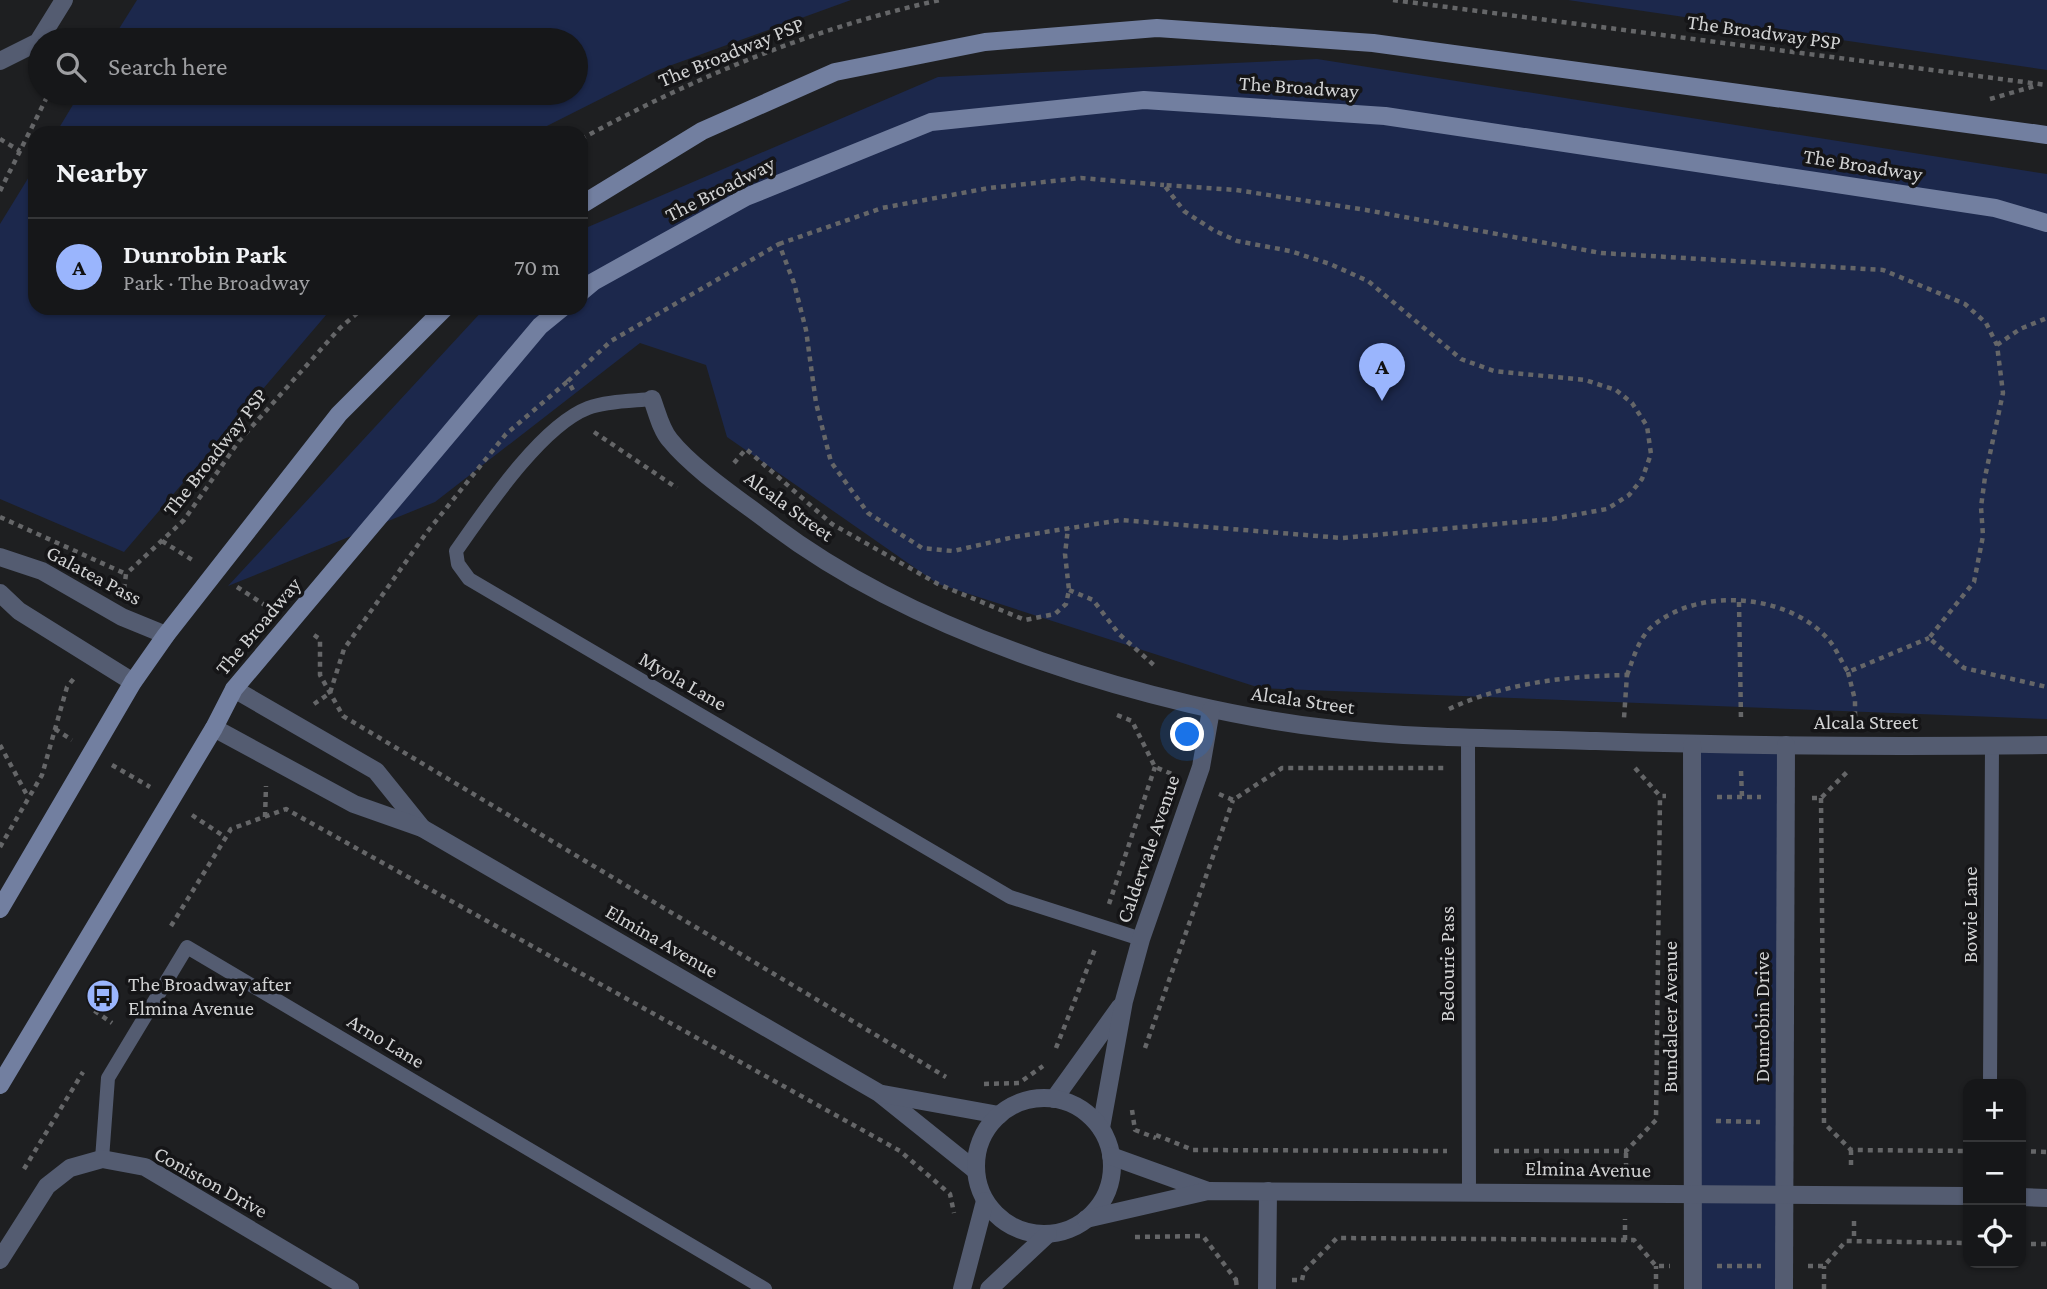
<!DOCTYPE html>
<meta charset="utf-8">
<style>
body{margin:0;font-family:"Crimson Pro",serif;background:#232426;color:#f1f3f6}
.controls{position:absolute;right:21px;bottom:21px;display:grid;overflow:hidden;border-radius:14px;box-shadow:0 2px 5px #0004}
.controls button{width:63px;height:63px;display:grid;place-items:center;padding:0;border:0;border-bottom:2px solid #353638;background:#161719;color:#f1f3f6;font:35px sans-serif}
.you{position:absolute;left:1188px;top:735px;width:24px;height:24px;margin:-18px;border:5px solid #fff;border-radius:50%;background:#1a73e8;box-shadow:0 0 0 10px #1a73e833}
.badge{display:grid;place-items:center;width:46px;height:46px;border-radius:50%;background:#9ab5fd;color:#111;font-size:23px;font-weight:700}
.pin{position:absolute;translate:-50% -58px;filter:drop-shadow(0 2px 4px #0008)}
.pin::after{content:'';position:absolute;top:37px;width:24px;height:21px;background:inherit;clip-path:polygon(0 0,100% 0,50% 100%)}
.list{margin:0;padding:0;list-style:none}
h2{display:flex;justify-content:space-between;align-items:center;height:91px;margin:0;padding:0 28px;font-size:30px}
h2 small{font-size:23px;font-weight:400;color:#9e9fa2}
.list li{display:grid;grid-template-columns:46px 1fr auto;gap:21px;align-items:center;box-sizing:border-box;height:98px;padding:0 28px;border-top:2px solid #353638}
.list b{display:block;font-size:26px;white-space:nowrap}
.list p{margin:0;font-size:23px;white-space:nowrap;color:#9e9fa2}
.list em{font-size:23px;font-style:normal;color:#9e9fa2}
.icon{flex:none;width:38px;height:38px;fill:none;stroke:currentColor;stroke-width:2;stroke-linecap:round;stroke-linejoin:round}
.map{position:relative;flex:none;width:2047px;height:1289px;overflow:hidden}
.search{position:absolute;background:#161719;box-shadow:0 2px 5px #0004;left:28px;top:28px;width:560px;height:77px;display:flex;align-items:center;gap:18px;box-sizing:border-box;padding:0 24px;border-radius:38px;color:#9e9fa2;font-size:26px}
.panel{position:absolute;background:#161719;box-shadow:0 2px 5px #0004;left:28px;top:126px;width:560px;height:189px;border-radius:21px}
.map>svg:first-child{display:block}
.green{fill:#1c284c}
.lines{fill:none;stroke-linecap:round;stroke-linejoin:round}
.path{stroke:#656668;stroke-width:4.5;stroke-dasharray:5 5;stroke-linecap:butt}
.service{stroke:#545c71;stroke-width:14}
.minor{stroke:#545c71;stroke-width:18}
.tertiary{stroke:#545c71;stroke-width:18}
.secondary{stroke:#727fa0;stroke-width:18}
.labels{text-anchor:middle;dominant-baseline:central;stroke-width:7;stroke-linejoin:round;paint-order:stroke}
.street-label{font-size:21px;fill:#d1d2d3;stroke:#151517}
.poi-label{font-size:21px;fill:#d1d2d3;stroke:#151517;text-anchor:start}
</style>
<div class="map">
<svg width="2047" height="1289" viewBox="0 0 2047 1289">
<rect width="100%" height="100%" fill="#1e1f21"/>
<g class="green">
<polygon points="137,0 851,0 658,70 533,133 56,133 80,93 576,93 576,40 112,40"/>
<polygon points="1568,0 2047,0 2047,70"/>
<polygon points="1317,59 2047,174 2047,719 1260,688 938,584 727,437 706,365 640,343 435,502 228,586 485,308 581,308 581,230 938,77"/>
<polygon points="35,167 35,308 332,308 124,552 0,499 0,224"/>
<polygon points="1692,745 1786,745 1784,1289 1694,1289"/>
</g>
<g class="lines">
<g class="path">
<polyline points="1393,0 2047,85"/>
<polyline points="1990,99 2035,86"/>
<polyline points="0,139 20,151"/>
<path d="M581 139C695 77 813 28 940 0"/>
<polyline points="0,191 49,93"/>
<polyline points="779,244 882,208 989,188 1081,178 1164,185"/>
<polyline points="1997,345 2020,329 2047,318"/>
<polyline points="573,390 568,381 611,341 779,244 794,283 806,330 816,403 831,462 868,513 922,548 953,551 1014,537 1121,520 1342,538 1552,519 1607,509 1629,495 1642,479 1651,454 1647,426 1632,403 1616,390 1585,380 1494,371 1461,359 1368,281 1330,264 1290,251 1237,241 1213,230 1184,211 1164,185 1236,190 1366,210 1601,253 1883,270 1965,304 1986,323 1997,345 2003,393 1985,477 1981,507 1983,536 1974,582 1929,638 1964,668 2047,687"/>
<polyline points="594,432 677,488"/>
<polyline points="734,463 746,449 832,524 938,584 1025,620 1055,614 1066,604 1069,590 1065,554 1068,528"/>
<polyline points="0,517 126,574"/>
<polyline points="162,541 194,561"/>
<polyline points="237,587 271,609"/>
<polyline points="124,589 126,574 184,520 239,441 340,328 363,308"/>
<polyline points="1069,590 1093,600 1119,634 1156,667"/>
<polyline points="1739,602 1741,720"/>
<polyline points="314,635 320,639 320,675 343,716 946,1077"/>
<polyline points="1848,672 1855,700 1855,722"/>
<path d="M1627 675C1634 657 1639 636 1655 624 1702 587 1788 594 1828 639 1836 648 1841 661 1848 672L1929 638"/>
<polyline points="314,704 330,693 344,649 427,532 506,434 568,381"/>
<path d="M1449 709C1505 683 1566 676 1627 675L1624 718"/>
<polyline points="1117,715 1132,721 1155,767 1172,774"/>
<polyline points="55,729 72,740"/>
<polyline points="0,745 28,797"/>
<polyline points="112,765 150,787"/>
<polyline points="1635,768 1660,796 1666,796"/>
<polyline points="1741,771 1742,797"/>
<polyline points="1219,794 1233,800 1282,768 1445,768"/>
<polyline points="1717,797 1761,797"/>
<polyline points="1812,798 1821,798 1848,771"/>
<polyline points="1821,798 1824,1123 1851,1150 1968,1151"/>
<polyline points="192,815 225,837"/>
<polyline points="265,817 266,786"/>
<polyline points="0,847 42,775 67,687 75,677"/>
<polyline points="1109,904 1155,767"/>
<polyline points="171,926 231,829 286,809 900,1151 950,1194 954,1213"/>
<polyline points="103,996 92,1009 112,1023"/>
<polyline points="1056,1048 1095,949"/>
<polyline points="1145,1048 1233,800"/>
<polyline points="984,1084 1019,1083 1043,1066"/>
<polyline points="1132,1110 1135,1130 1156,1138"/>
<polyline points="1716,1121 1760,1122"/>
<polyline points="1156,1135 1193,1150 1447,1151"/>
<polyline points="1851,1150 1851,1170"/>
<polyline points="1494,1151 1626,1151 1656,1120 1660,796"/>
<polyline points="2021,1151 2047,1152"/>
<polyline points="1626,1168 1626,1151"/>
<polyline points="24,1169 83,1072"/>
<polyline points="1854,1221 1854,1241"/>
<polyline points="1135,1237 1203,1236 1236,1280 1241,1280"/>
<polyline points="1625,1240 1625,1219"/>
<polyline points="2021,1244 2047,1244"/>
<polyline points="1717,1266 1761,1266"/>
<polyline points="1808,1266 1824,1266 1846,1241 1968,1243"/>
<polyline points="1236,1280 1237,1289"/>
<polyline points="1292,1280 1302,1280 1304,1271 1337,1238 1634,1240 1656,1266 1670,1266"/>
<polyline points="1656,1289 1656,1266"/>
<polyline points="1824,1289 1824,1266"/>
</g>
<g class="service">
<path d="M652 399C632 401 606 401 588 408 541 426 485 510 456 551L458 564 469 579 1010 897 1141 939"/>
<polyline points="1468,737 1469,1191"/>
<polyline points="1990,1084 1992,746"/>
<polyline points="102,1159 108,1078 187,947 765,1289"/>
</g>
<g class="minor">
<polyline points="0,61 38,42 64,0"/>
<path d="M652 399C657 412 661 430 670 440 694 470 743 502 774 526 919 635 1154 709 1334 729 1420 739 1509 738 1596 741 1746 746 1897 747 2047 745"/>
<polyline points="0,557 42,571 122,617 166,635"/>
<polyline points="0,593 19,611 133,682"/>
<polyline points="234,689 376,771 422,828"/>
<polyline points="214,728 354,804 422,828 879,1093 975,1170"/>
<polyline points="1692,745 1693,1289"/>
<polyline points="883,1094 999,1115"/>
<polyline points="1054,1099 1120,1007"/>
<polyline points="1101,1128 1124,1001 1141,939 1201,767 1211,710"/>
<polyline points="0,1260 47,1186 70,1168 102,1159 145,1167 350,1289"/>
<polyline points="1267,1289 1268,1191"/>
<polyline points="1784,1289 1786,745"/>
</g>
<g class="tertiary">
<circle cx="1044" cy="1166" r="68"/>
<polyline points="1111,1156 1208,1191"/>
<polyline points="2021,1197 2047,1198"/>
<polyline points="1086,1219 1208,1191 1968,1196"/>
<polyline points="962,1289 985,1201"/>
<polyline points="989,1289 1048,1234"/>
</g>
<g class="secondary">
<polyline points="581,205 702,131 835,72 985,42 1157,28 1373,43 2047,135"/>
<polyline points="581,292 593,282 746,197 931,122 1144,100 1385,116 1995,208 2047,223"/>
<polyline points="0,909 133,682 166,635 339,414 445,308"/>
<polyline points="0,1085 214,728 234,689 540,326 562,308"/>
</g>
</g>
<defs>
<symbol id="bus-disc" viewBox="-11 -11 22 22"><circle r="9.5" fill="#9ab5fd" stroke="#151517"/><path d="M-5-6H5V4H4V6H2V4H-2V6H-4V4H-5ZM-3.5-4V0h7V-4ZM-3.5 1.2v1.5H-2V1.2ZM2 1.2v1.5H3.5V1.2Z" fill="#111"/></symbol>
</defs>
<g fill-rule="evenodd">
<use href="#bus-disc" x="84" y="977" width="38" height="38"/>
</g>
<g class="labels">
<g class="street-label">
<text transform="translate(1764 32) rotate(8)">The Broadway PSP</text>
<text transform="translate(731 52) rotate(-22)">The Broadway PSP</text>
<text transform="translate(1299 87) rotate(4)">The Broadway</text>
<text transform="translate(1863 165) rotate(9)">The Broadway</text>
<text transform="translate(720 189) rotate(-27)">The Broadway</text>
<text transform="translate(215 452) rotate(-52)">The Broadway PSP</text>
<text transform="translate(789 506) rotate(36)">Alcala Street</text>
<text transform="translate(94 575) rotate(28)">Galatea Pass</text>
<text transform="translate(258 626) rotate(-50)">The Broadway</text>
<text transform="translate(683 681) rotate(30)">Myola Lane</text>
<text transform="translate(1303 700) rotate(8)">Alcala Street</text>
<text x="1866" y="722">Alcala Street</text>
<text transform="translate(1148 849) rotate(-71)">Caldervale Avenue</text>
<text transform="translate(1970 915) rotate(-90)">Bowie Lane</text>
<text transform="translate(662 941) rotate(30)">Elmina Avenue</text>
<text transform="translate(1447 964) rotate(-90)">Bedourie Pass</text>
<text transform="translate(1670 1017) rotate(-90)">Bundaleer Avenue</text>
<text transform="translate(1762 1017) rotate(-90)">Dunrobin Drive</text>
<text transform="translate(386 1041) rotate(31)">Arno Lane</text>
<text transform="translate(1588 1169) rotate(1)">Elmina Avenue</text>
<text transform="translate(211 1182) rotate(29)">Coniston Drive</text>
</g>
<g class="poi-label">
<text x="128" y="984">The Broadway after<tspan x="128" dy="24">Elmina Avenue</tspan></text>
</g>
</g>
</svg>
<div class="controls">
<button>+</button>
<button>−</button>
<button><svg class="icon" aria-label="locate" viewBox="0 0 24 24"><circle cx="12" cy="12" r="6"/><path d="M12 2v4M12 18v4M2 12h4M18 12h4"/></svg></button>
</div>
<div class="you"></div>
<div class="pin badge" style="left:1382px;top:401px">A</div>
<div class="search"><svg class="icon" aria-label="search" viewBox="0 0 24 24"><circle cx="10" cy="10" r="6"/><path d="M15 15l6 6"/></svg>Search here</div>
<section class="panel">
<h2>Nearby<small></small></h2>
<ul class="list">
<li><span class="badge">A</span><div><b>Dunrobin Park</b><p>Park · The Broadway</p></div><em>70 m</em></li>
</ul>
</section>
</div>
